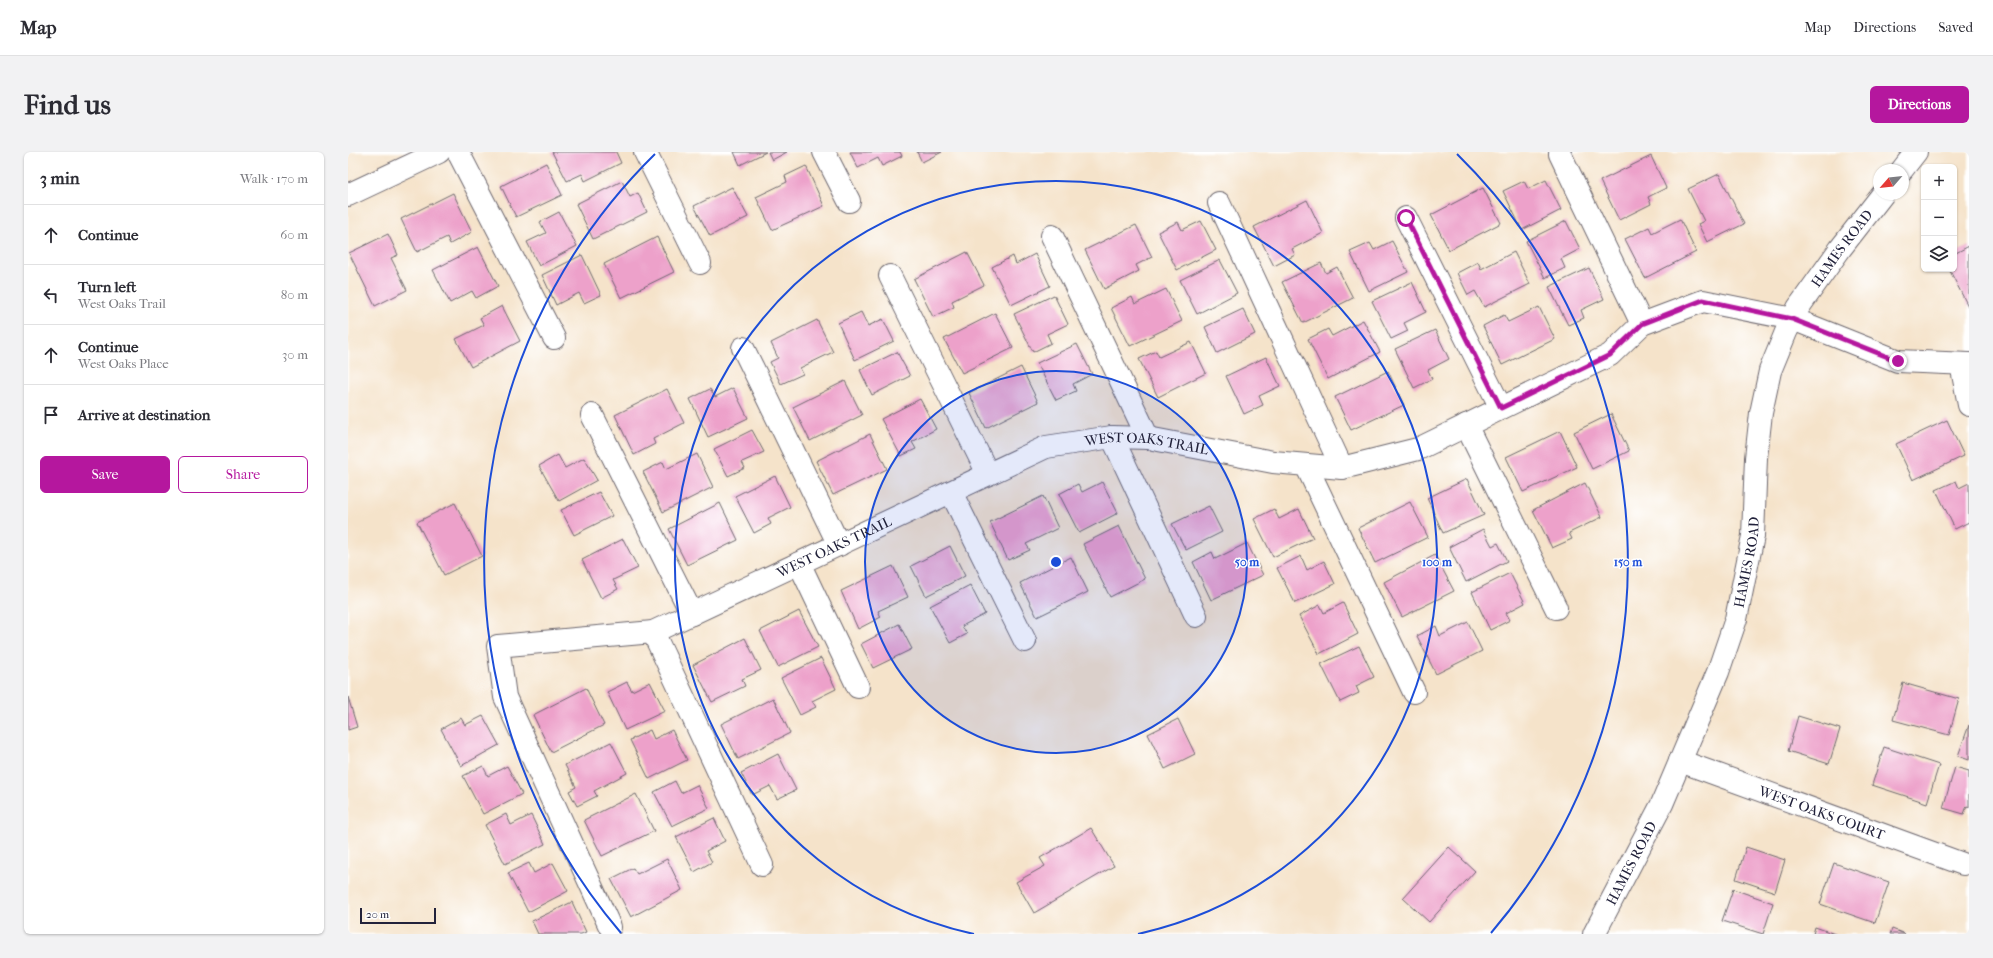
<!DOCTYPE html>
<meta charset="utf-8">
<style>
body{margin:0;font-family:"IM FELL French Canon",serif;background:#f2f2f3;color:#2b2b33}
.controls{position:absolute;right:12px;top:12px;display:grid;overflow:hidden;border-radius:6px;box-shadow:0 1px 3px #0004}
.controls button{width:36px;height:36px;display:grid;place-items:center;padding:0;border:0;border-bottom:1px solid #e1e1e2;background:#fff;color:#2b2b33;font:20px sans-serif}
.compass{position:absolute;left:1525px;top:12px;width:36px;height:36px;border-radius:50%;background:#fff;box-shadow:0 1px 3px #0004;rotate:242deg}
.scale{position:absolute;left:12px;bottom:10px;width:76px;box-sizing:border-box;padding-left:4px;border:2px solid #22223b;border-top:0;font-size:11px;line-height:14px;white-space:nowrap;color:#22223b;-webkit-text-stroke:3px #fff;paint-order:stroke}
.stop{position:absolute;width:12px;height:12px;margin:-9px;border:3px solid #b5179e;border-radius:50%;background:#fff}
.stop.end{background:#b5179e;border-color:#fff;box-shadow:0 1px 4px #0008}
.list{margin:0;padding:0;list-style:none}
h2{display:flex;justify-content:space-between;align-items:center;height:52px;margin:0;padding:0 16px;font-size:17px}
h2 small{font-size:13px;font-weight:400;color:#7c7c81}
.list li{display:grid;grid-template-columns:26px 1fr auto;gap:12px;align-items:center;box-sizing:border-box;height:60px;padding:0 16px;border-top:1px solid #e1e1e2}
.list b{display:block;font-size:15px;white-space:nowrap}
.list p{margin:0;font-size:13px;white-space:nowrap;color:#7c7c81}
.list em{font-size:13px;font-style:normal;color:#7c7c81}
.actions{display:flex;gap:8px;padding:12px 16px}
.actions a{flex:1;padding:9px 0;border:1px solid #b5179e;border-radius:6px;text-align:center;font-size:14px;color:#b5179e}
.actions .main{background:#b5179e;color:#fff}
.icon{flex:none;width:22px;height:22px;fill:none;stroke:currentColor;stroke-width:2;stroke-linecap:round;stroke-linejoin:round}
.map{position:relative;flex:none;width:1621px;height:782px;overflow:hidden;border-radius:6px}
header{display:flex;align-items:center;gap:24px;box-sizing:border-box;height:56px;padding:0 20px;background:#fff;border-bottom:1px solid #e1e1e2}
header strong{font-size:19px}
nav{display:flex;gap:22px;margin-inline-start:auto;font-size:14px}
.intro{display:flex;align-items:center;justify-content:space-between;box-sizing:border-box;height:96px;padding:0 24px}
h1{margin:0;font-size:28px}
.button{padding:10px 18px;border-radius:6px;background:#b5179e;color:#fff;font-size:14px;font-weight:700}
main{display:flex;gap:24px;padding:0 24px}
aside{flex:1;background:#fff;border-radius:6px;box-shadow:0 1px 3px #0004}
.map>svg:first-child{display:block}
.building{fill:#eda1ca}
.lines{fill:none;stroke-linecap:round;stroke-linejoin:round}
.minor-casing{stroke:#6c666d;stroke-width:24}
.minor{stroke:#fff;stroke-width:22}
.route{stroke:#b5179e;stroke-width:5}
.ring{fill:none;stroke:#1d4ed8;stroke-width:2}
.labels{text-anchor:middle;dominant-baseline:central;stroke-width:3;stroke-linejoin:round;paint-order:stroke}
.street-label{font-size:14px;fill:#22223b;stroke:#fff}
.centre{fill:#1d4ed8;stroke:#fff;stroke-width:2}
.ring-label{font-size:12px;text-anchor:middle;font-weight:bold;fill:#1d4ed8;stroke:#fff;stroke-width:3;stroke-linejoin:round;paint-order:stroke}
</style>
<header>
<strong>Map</strong>
<nav><a>Map</a><a>Directions</a><a>Saved</a></nav>
</header>
<div class="intro"><h1>Find us</h1><a class="button">Directions</a></div>
<main>
<aside>
<h2>3 min<small>Walk · 170 m</small></h2>
<ul class="list">
<li><svg class="icon" aria-label="ahead" viewBox="0 0 24 24"><path d="M12 20V5M6 11l6-6 6 6"/></svg><div><b>Continue</b></div><em>60 m</em></li>
<li><svg class="icon" aria-label="left" viewBox="0 0 24 24"><path d="M17 20v-9H6M10 6l-5 5 5 5"/></svg><div><b>Turn left</b><p>West Oaks Trail</p></div><em>80 m</em></li>
<li><svg class="icon" aria-label="ahead" viewBox="0 0 24 24"><path d="M12 20V5M6 11l6-6 6 6"/></svg><div><b>Continue</b><p>West Oaks Place</p></div><em>30 m</em></li>
<li><svg class="icon" aria-label="arrive" viewBox="0 0 24 24"><path d="M6 21V4h12l-3 4 3 4H6"/></svg><div><b>Arrive at destination</b></div></li>
</ul>
<div class="actions"><a class="main">Save</a><a>Share</a></div>
</aside>
<div class="map">
<svg width="1621" height="782" viewBox="0 0 1621 782">
<rect width="100%" height="100%" fill="#fff"/>
<filter id="ink" filterUnits="userSpaceOnUse"><feTurbulence type="fractalNoise" baseFrequency=".025" numOctaves="2"/><feDisplacementMap in="SourceGraphic" scale="8" xChannelSelector="R" yChannelSelector="G"/><feConvolveMatrix kernelMatrix="1 2 1 2 8 2 1 2 1" color-interpolation-filters="sRGB"/></filter>
<filter id="wash" filterUnits="userSpaceOnUse"><feTurbulence type="fractalNoise" baseFrequency=".012" numOctaves="4" result="noise"/><feDisplacementMap in="SourceGraphic" scale="16" xChannelSelector="R" yChannelSelector="G"/><feGaussianBlur stdDeviation="0.9" result="paint"/><feColorMatrix in="noise" values="0 0 0 0 0 0 0 0 0 0 0 0 0 0 0 0 0 1.4 0 .05"/><feComposite in="paint" operator="in"/></filter>
<g filter="url(#wash)">
<rect width="100%" height="100%" fill="#f5e3ca"/>
<g id="blocks">
<g class="building">
<polygon points="204,0 268,0 273,11 237,29 234,22 219,29"/>
<polygon points="386,0 418,0 392,13"/>
<polygon points="420,0 439,0 424,8"/>
<polygon points="502,0 552,0 554,4 534,14 530,6 510,16"/>
<polygon points="569,0 594,0 574,10"/>
<polygon points="1303,4 1318,36 1300,45 1303,52 1271,68 1252,29"/>
<polygon points="198,11 214,43 168,65 153,34"/>
<polygon points="458,14 476,54 424,78 408,45 439,30 437,24"/>
<polygon points="1371,22 1396,72 1359,90 1350,72 1356,69 1340,37"/>
<polygon points="1198,28 1213,58 1174,78 1155,39 1176,29 1180,37"/>
<polygon points="274,29 282,45 290,41 299,60 245,87 228,52"/>
<polygon points="384,35 400,65 362,84 346,54"/>
<polygon points="1135,36 1153,71 1101,98 1083,63"/>
<polygon points="105,41 124,80 102,92 99,85 69,100 53,67"/>
<polygon points="959,48 975,81 944,97 947,103 926,114 906,75"/>
<polygon points="211,60 229,94 191,114 179,90 198,81 192,70"/>
<polygon points="1332,67 1348,100 1297,126 1277,87 1301,75 1304,81"/>
<polygon points="853,69 868,98 829,118 810,80 830,70 834,78"/>
<polygon points="1218,69 1232,97 1213,107 1217,116 1197,126 1178,89"/>
<polygon points="788,73 804,105 788,113 791,119 756,137 737,98"/>
<polygon points="40,82 50,103 43,106 59,138 27,154 1,101"/>
<polygon points="309,85 326,120 273,146 256,112"/>
<polygon points="1044,89 1060,120 1021,139 1002,100 1022,91 1026,98"/>
<polygon points="1621,94 1621,156 1601,117 1606,117 1606,102"/>
<polygon points="130,95 150,134 128,146 124,139 102,151 85,118"/>
<polygon points="619,100 636,133 604,149 606,155 585,165 566,127"/>
<polygon points="1166,100 1182,132 1136,155 1127,139 1120,143 1109,121 1130,110 1133,117"/>
<polygon points="687,102 702,134 663,153 644,115 665,104 668,112"/>
<polygon points="234,103 253,143 236,151 231,141 208,153 194,123"/>
<polygon points="872,108 889,141 849,162 832,128"/>
<polygon points="973,111 978,121 989,115 1005,146 955,171 934,130"/>
<polygon points="1241,116 1256,147 1233,158 1236,166 1220,173 1201,135"/>
<polygon points="1064,130 1078,160 1056,171 1060,179 1043,187 1024,149"/>
<polygon points="818,137 834,169 782,194 763,156 784,145 787,152"/>
<polygon points="706,143 720,172 699,182 703,191 685,200 666,162"/>
<polygon points="154,154 172,189 123,215 108,187 136,173 132,166"/>
<polygon points="1191,155 1207,187 1154,213 1135,174 1156,163 1160,170"/>
<polygon points="895,157 907,182 869,201 857,175"/>
<polygon points="513,160 520,174 535,167 546,189 507,208 490,171"/>
<polygon points="647,161 665,196 614,221 596,187"/>
<polygon points="469,168 485,200 452,216 455,222 433,232 422,210 430,206 423,191"/>
<polygon points="1015,168 1032,200 980,227 960,187 980,177 984,184"/>
<polygon points="1087,178 1101,207 1080,218 1084,227 1066,236 1047,197"/>
<polygon points="843,190 858,221 810,245 791,207 808,199 811,205"/>
<polygon points="729,192 744,222 725,232 728,239 708,248 689,211"/>
<polygon points="549,200 562,224 524,243 512,218"/>
<polygon points="918,205 932,234 911,244 915,253 896,262 878,224"/>
<polygon points="673,215 690,250 638,276 621,241"/>
<polygon points="1040,219 1056,253 1003,278 987,245"/>
<polygon points="497,229 514,263 462,289 445,255"/>
<polygon points="385,236 400,266 360,285 342,247 362,237 367,245"/>
<polygon points="319,237 336,271 305,287 307,292 286,303 267,263"/>
<polygon points="572,247 588,277 564,290 568,297 553,304 533,267"/>
<polygon points="1263,262 1281,299 1244,317 1226,280"/>
<polygon points="1599,268 1616,304 1565,328 1548,292"/>
<polygon points="404,278 416,300 394,310 397,316 380,324 366,297"/>
<polygon points="1212,279 1229,315 1175,340 1158,305"/>
<polygon points="522,282 539,317 485,343 468,309"/>
<polygon points="349,302 365,335 315,360 295,320 315,310 318,317"/>
<polygon points="210,303 217,316 236,306 249,328 211,349 191,314"/>
<polygon points="427,324 442,355 420,366 423,372 406,381 387,344"/>
<polygon points="1119,327 1136,363 1095,381 1079,346"/>
<polygon points="1608,329 1611,336 1621,331 1621,370 1607,377 1588,338"/>
<polygon points="754,330 770,361 731,381 711,342 730,332 734,340"/>
<polygon points="1237,331 1254,365 1221,381 1224,387 1204,396 1185,358"/>
<polygon points="251,340 264,364 226,383 213,358"/>
<polygon points="695,344 710,376 678,392 682,398 660,408 642,370"/>
<polygon points="1062,350 1080,385 1027,411 1010,376"/>
<polygon points="107,351 134,404 96,423 69,370"/>
<polygon points="372,351 390,388 339,413 321,377"/>
<polygon points="861,354 874,380 838,398 824,372"/>
<polygon points="926,357 931,367 951,357 965,386 925,405 906,367"/>
<polygon points="771,374 797,427 762,445 735,392"/>
<polygon points="1135,377 1144,394 1150,391 1159,409 1118,430 1101,395"/>
<polygon points="275,387 290,416 265,428 270,437 253,446 234,408"/>
<polygon points="899,391 915,423 863,448 845,410 864,400 867,407"/>
<polygon points="602,394 617,424 578,444 563,414"/>
<polygon points="1087,403 1106,439 1054,465 1036,430"/>
<polygon points="953,404 959,418 976,409 987,432 947,451 929,416"/>
<polygon points="723,405 740,440 689,465 672,431"/>
<polygon points="545,414 560,445 530,459 533,465 510,477 493,439"/>
<polygon points="1162,421 1177,451 1158,461 1162,468 1142,478 1124,440"/>
<polygon points="622,433 637,462 614,474 619,482 602,491 582,454"/>
<polygon points="995,451 1010,482 971,502 951,464 972,453 976,461"/>
<polygon points="451,459 470,495 430,515 412,479"/>
<polygon points="1120,470 1134,499 1088,522 1069,484 1088,474 1092,484"/>
<polygon points="551,472 564,497 525,516 513,492"/>
<polygon points="397,486 413,518 394,527 397,534 364,550 345,513"/>
<polygon points="1011,494 1026,525 1008,534 1011,541 992,550 973,512"/>
<polygon points="473,506 488,537 464,549 468,555 452,563 433,526"/>
<polygon points="279,530 284,539 302,530 317,559 277,578 259,540"/>
<polygon points="1555,531 1611,547 1601,583 1545,568"/>
<polygon points="238,536 256,573 203,600 185,563"/>
<polygon points="0,545 9,575 0,578"/>
<polygon points="425,546 442,581 390,607 373,572"/>
<polygon points="135,564 151,593 113,614 93,577 113,566 117,573"/>
<polygon points="1450,564 1492,577 1481,612 1440,599"/>
<polygon points="830,567 847,602 817,617 800,582"/>
<polygon points="1621,573 1621,608 1610,604"/>
<polygon points="302,578 306,587 324,578 339,608 301,627 282,588"/>
<polygon points="263,590 279,621 246,639 249,644 229,654 221,639 228,635 217,613"/>
<polygon points="1536,595 1591,613 1579,651 1524,633"/>
<polygon points="430,602 448,638 429,647 422,634 404,643 393,621"/>
<polygon points="135,614 140,624 159,614 174,642 135,662 115,624"/>
<polygon points="1607,615 1621,619 1621,655 1619,654 1616,662 1595,656"/>
<polygon points="327,629 333,641 349,633 361,656 324,674 306,640"/>
<polygon points="288,642 306,679 254,704 236,668"/>
<polygon points="158,662 163,673 183,663 197,692 157,712 137,673"/>
<polygon points="366,666 377,689 358,699 364,710 346,720 328,685"/>
<polygon points="743,676 766,714 686,761 668,730 697,714 692,706"/>
<polygon points="1101,695 1127,719 1081,770 1055,746"/>
<polygon points="1398,695 1437,708 1427,740 1388,727"/>
<polygon points="319,707 334,738 283,765 263,727 285,716 289,722"/>
<polygon points="181,711 186,721 205,711 220,739 180,760 160,721"/>
<polygon points="1486,711 1541,730 1527,771 1472,752"/>
<polygon points="1385,737 1425,751 1415,782 1374,769"/>
<polygon points="224,750 238,780 233,782 190,782 184,769"/>
<polygon points="1467,775 1487,782 1465,782"/>
<polygon points="1544,777 1557,782 1542,782"/>
</g>
</g>
</g>
<g filter="url(#ink)">
<use href="#blocks" fill-opacity="0" stroke="#6c666d" stroke-width="1"/>
<g class="lines">
<defs>
<g id="minor">
<polyline points="110,0 206,186"/>
<polyline points="297,0 352,111"/>
<polyline points="476,0 501,49"/>
<polyline points="1212,2 1294,172"/>
<polyline points="1554,18 1568,0"/>
<polyline points="0,43 91,0"/>
<polyline points="871,51 994,316"/>
<polyline points="1058,66 1153,256"/>
<polyline points="704,84 800,286"/>
<polyline points="542,124 640,322"/>
<polyline points="395,196 491,393"/>
<polyline points="1613,212 1621,253"/>
<polyline points="244,263 344,462"/>
<polyline points="1118,273 1208,456"/>
<polyline points="764,285 848,464"/>
<polyline points="958,313 1066,540"/>
<polyline points="603,340 677,489"/>
<polyline points="451,411 510,535"/>
<polyline points="305,480 414,713"/>
<path id="s1" d="M1332 609 1615 712"/>
<path id="s2" d="M262 775 157 545 150 494 305 480 698 295 764 285 800 286 925 310 994 316 1070 297 1262 203 1294 172 1355 149 1445 167 1550 209 1621 212"/>
<path id="s3" d="M1246 782 1314 652 1370 520 1388 467 1405 384 1408 306 1413 261 1422 219 1438 180 1450 156 1492 97 1535 42"/>
</g>
</defs>
<use href="#minor" class="minor-casing"/>
<use href="#minor" class="minor"/>
</g>
</g>
<g class="lines" filter="url(#ink)">
<polyline class="route" points="1058,66 1153,256 1262,203 1294,172 1355,148 1444,167 1550,209"/>
</g>
<circle cx="708" cy="410" r="191" fill="#1d4ed8" fill-opacity=".12"/>
<g class="ring">
<circle cx="708" cy="410" r="191"/>
<path d="M626 782A381 381 0 1 1 790 782"/>
<path d="M273 781A572 572 0 0 1 307 2M1109 2A572 572 0 0 1 1143 781"/>
</g>
<g class="labels">
<g class="street-label">
<text stroke="none"><textPath href="#s3" startOffset="740">HAMES ROAD</textPath></text>
<text stroke="none"><textPath href="#s2" startOffset="996">WEST OAKS TRAIL</textPath></text>
<text stroke="none"><textPath href="#s2" startOffset="660">WEST OAKS TRAIL</textPath></text>
<text stroke="none"><textPath href="#s3" startOffset="404">HAMES ROAD</textPath></text>
<text stroke="none"><textPath href="#s1" startOffset="151">WEST OAKS COURT</textPath></text>
<text stroke="none"><textPath href="#s3" startOffset="80">HAMES ROAD</textPath></text>
</g>
</g>
<circle cx="708" cy="410" r="6" class="centre"/>
<g class="ring-label">
<text x="899" y="414">50 m</text>
<text x="1089" y="414">100 m</text>
<text x="1280" y="414">150 m</text>
</g>
</svg>
<div class="controls">
<button>+</button>
<button>−</button>
<button><svg class="icon" aria-label="layers" viewBox="0 0 24 24"><path d="M12 4l9 5-9 5-9-5zM3 14l9 5 9-5"/></svg></button>
</div>
<svg class="compass" viewBox="-18 -18 36 36"><path d="M0-13l5 13h-10z" fill="#e53935"/><path d="M0 13l5-13h-10z" fill="#7c7c81"/></svg>
<div class="scale">20 m</div>
<div class="stop" style="left:1058px;top:66px"></div>
<div class="stop end" style="left:1550px;top:209px"></div>
</div>
</main>
